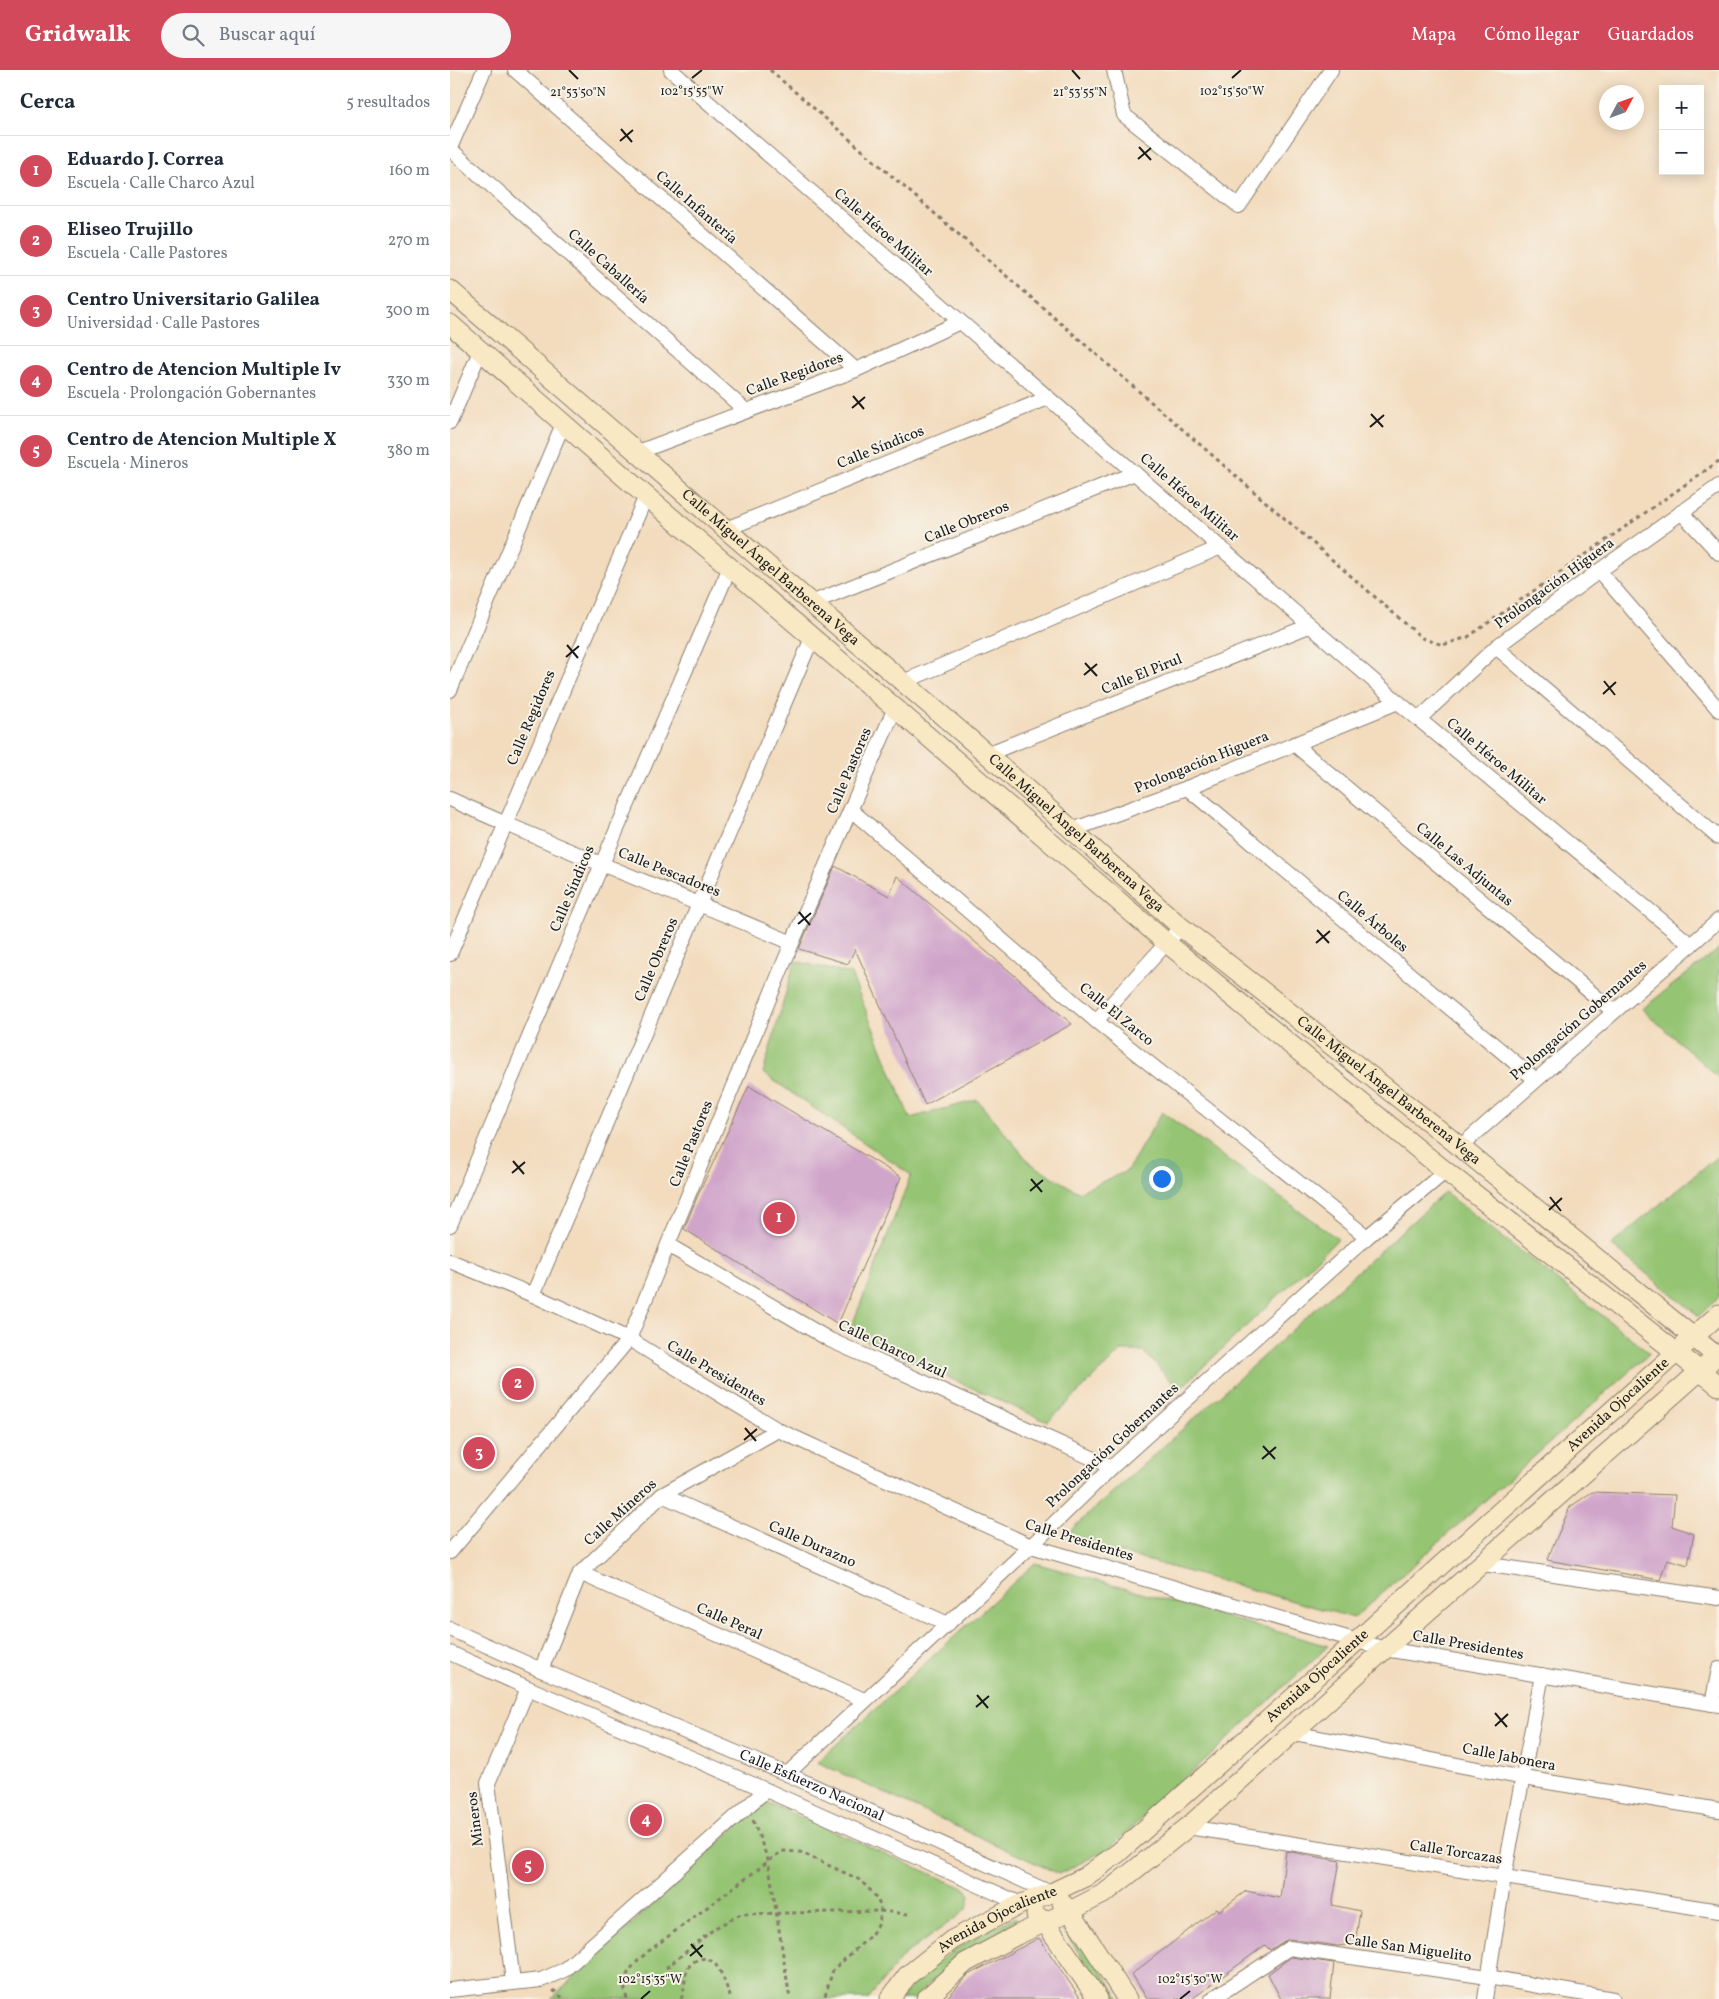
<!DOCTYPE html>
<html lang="es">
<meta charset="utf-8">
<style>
body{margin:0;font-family:Vollkorn,serif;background:#f6f6f7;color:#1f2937}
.controls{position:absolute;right:15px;top:15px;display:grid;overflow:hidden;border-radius:0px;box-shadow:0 2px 12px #0003}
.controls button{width:45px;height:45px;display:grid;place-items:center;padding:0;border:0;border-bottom:1px solid #e0e1e3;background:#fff;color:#1f2937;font:25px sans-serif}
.compass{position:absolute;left:1149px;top:15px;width:45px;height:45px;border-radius:50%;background:#fff;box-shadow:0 2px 12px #0003;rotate:49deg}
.you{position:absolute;left:711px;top:1108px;width:18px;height:18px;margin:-12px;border:4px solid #fff;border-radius:50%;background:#1a73e8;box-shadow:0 0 0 8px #1a73e833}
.badge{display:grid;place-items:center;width:32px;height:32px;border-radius:50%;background:#d1495b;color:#fff;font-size:16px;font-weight:700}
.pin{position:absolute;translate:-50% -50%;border:2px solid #fff;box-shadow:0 1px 5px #0006}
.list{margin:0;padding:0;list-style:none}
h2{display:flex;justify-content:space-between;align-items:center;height:65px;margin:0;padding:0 20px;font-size:21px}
h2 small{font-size:16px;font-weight:400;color:#747a83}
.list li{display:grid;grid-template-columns:32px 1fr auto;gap:15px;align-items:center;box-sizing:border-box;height:70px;padding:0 20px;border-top:1px solid #e0e1e3}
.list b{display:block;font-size:19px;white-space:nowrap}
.list p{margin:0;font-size:16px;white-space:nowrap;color:#747a83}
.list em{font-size:16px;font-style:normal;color:#747a83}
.icon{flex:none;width:28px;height:28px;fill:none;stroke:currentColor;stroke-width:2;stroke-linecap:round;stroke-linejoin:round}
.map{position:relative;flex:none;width:1269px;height:1929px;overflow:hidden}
header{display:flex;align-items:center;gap:30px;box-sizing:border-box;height:70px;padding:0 25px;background:#d1495b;color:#fff}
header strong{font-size:24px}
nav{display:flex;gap:28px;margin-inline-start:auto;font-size:18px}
.search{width:350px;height:45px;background:#f6f6f7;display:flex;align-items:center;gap:12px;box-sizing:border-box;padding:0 18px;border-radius:28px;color:#747a83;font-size:19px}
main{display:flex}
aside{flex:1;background:#fff}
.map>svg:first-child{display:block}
.green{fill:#95c473;stroke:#587048}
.building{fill:#d0a5ca}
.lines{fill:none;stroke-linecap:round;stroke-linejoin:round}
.street-casing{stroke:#887c6d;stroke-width:16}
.secondary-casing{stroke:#887c6d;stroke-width:21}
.path{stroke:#887c6d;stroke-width:3;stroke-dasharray:4 4;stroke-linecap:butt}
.street{stroke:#fff;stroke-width:14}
.secondary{stroke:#f8e8c3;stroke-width:19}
.ticks{fill:none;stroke:#1c1c1c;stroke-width:2}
.labels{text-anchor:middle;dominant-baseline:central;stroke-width:4;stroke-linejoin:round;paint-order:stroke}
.street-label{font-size:15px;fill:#1c1c1c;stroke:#f7f3e8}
.ticks-label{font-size:12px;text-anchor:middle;fill:#1c1c1c;stroke:#f7f3e8;stroke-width:4;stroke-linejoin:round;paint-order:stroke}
</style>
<header>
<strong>Gridwalk</strong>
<div class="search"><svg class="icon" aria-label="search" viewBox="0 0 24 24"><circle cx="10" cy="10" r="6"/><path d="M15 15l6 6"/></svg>Buscar aquí</div>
<nav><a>Mapa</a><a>Cómo llegar</a><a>Guardados</a></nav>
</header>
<main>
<aside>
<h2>Cerca<small>5 resultados</small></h2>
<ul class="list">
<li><span class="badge">1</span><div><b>Eduardo J. Correa</b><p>Escuela · Calle Charco Azul</p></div><em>160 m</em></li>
<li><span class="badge">2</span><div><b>Eliseo Trujillo</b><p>Escuela · Calle Pastores</p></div><em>270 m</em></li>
<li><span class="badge">3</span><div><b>Centro Universitario Galilea</b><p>Universidad · Calle Pastores</p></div><em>300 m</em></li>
<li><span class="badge">4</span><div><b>Centro de Atencion Multiple Iv</b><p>Escuela · Prolongación Gobernantes</p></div><em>330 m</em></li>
<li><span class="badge">5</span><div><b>Centro de Atencion Multiple X</b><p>Escuela · Mineros</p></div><em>380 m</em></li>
</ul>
</aside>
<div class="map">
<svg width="1269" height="1929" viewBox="0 0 1269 1929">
<rect width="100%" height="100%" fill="#f7f3e8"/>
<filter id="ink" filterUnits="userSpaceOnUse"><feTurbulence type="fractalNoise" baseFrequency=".02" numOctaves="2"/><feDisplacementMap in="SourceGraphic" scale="10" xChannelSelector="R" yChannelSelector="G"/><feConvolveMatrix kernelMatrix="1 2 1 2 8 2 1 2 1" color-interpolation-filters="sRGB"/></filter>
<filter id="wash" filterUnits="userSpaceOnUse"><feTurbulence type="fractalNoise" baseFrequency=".0096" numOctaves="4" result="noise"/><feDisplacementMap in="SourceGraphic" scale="20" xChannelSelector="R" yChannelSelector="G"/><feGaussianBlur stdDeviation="1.12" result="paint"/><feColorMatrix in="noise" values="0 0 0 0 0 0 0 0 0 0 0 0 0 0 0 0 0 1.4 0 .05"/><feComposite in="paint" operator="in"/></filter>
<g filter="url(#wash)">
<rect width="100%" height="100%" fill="#f3dcbe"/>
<g class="green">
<polygon points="1269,879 1269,1008 1192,939"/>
<polygon points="345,891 401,904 460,1048 527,1030 580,1093 628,1122 677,1101 712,1042 888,1169 729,1320 693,1281 671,1281 598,1352 399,1263 461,1105 313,1003"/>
<polygon points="1269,1085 1269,1227 1249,1246 1161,1175"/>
<polygon points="995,1122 1200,1283 904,1548 613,1467"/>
<polygon points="585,1493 878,1576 660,1778 609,1804 367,1692"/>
<polygon points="314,1731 516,1819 520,1825 517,1838 507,1847 454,1885 418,1929 101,1929"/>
<path d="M565 1847 574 1855 515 1885 483 1910 464 1929H451C481 1890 522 1868 565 1847Z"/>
<polygon points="619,1850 670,1929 660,1929 610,1855"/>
</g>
<g id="blocks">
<g class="building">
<polygon points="385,796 439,826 447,806 622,954 475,1035 405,879 398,894 349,879"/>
<polygon points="299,1016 451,1107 388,1254 234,1159 248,1125"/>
<polygon points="1142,1422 1225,1425 1222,1456 1244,1464 1238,1495 1217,1489 1210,1510 1097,1490 1120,1437"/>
<polygon points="836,1781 890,1791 882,1835 910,1841 905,1874 887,1876 840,1869 834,1871 820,1880 815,1875 742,1929 697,1929 682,1904 767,1838 769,1841 796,1821 830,1828"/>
<polygon points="589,1868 631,1929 496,1929 518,1905"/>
<polygon points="841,1887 884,1893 880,1929 831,1929 818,1904"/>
</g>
</g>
</g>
<g filter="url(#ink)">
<use href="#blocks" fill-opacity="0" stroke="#887c6d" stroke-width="1"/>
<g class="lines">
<defs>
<g id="street">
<polyline points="65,0 406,300"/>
<polyline points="221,0 948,632 1241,875"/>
<polyline points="664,0 674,45 789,136 881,0"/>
<polyline points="0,78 34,0"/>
<polyline points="0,79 295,340"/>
<polyline points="0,352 31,279"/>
<polyline points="188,382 406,300 510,252"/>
<polyline points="1231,442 1269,483"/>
<polyline points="276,459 598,328"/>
<polyline points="1149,501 1269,640"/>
<polyline points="361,533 685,403"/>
<polyline points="1046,577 1269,768"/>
<polyline points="453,612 771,477"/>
<polyline points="0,620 113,354"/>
<polyline points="969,649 1046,577 1149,501 1269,416"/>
<polyline points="844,674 1163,941"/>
<polyline points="537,684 859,556"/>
<polyline points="737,718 1086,1010"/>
<path d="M0 729C113 781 229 824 342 873"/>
<polyline points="401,740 646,951 917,1167"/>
<polyline points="622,760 737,718 948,632"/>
<polyline points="0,884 196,426"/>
<polyline points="646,951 731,857"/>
<polyline points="1010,1077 1269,850"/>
<polyline points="0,1155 152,794 280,497"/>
<polyline points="218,1175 380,1270 662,1397"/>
<polyline points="0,1191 83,1225 179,1269 328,1360 581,1476 935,1579 1269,1635"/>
<polyline points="83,1225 362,568"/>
<polyline points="212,1425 498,1554"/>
<polyline points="0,1482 179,1269 342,873 445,638"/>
<polyline points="1033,1494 1269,1528"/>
<polyline points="130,1503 414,1630"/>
<path id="s1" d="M0 1559 91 1600 337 1704 601 1823"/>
<polyline points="0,1583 78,1618 316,1720 571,1834"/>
<polyline points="91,1600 130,1503 212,1425 328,1360"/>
<polyline points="1262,1634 1269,1599"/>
<polyline points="844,1663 1074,1708 1269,1740"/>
<polyline points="337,1704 581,1476 662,1397 917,1167 996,1101"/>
<polyline points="738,1757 1269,1841"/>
<polyline points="63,1912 38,1713 78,1618"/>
<polyline points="0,1920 91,1910 114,1900 316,1720"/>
<polyline points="762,1929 839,1878 1038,1907 1163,1929"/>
<polyline points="1035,1929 1054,1807 1092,1605"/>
</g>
<g id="secondary">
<path id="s2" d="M0 220 361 533 537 684 731 857 998 1067 1269 1288"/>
<polyline points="0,254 196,426 445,638 718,874 979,1088 1269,1316"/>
<polyline points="612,1833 620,1841 677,1929"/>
<polyline points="586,1845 595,1852 648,1929"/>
<path id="s3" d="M440 1929 457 1906 502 1870 571 1834 601 1823 635 1807 668 1783 908 1570 1269 1244"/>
<polyline points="476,1929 515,1893 567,1865 620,1841 655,1823 687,1798 738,1757 935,1579 1259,1293"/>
</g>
</defs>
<use href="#street" class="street-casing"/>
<use href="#secondary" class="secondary-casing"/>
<g class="path">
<polyline points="320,0 972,568 993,575 1018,567 1269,391"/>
<polyline points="303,1750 318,1790 340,1929"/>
<polyline points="216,1898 265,1858 291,1844 430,1841 458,1844"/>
<polyline points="103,1920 114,1929"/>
<path d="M177 1929C170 1906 180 1899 196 1883L332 1781 350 1782 410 1810 424 1824 431 1837 429 1854 420 1866 383 1900 374 1929"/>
<path d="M231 1929C236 1919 233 1904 240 1895 242 1892 246 1890 250 1889 269 1884 276 1917 281 1929"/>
</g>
<use href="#street" class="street"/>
<use href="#secondary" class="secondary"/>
</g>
</g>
<path class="ticks" d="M119 0 128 9M622 0 630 9M242 8 252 0M782 8 791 0M171 59 182 72M170 71 183 60M689 77 701 90M688 89 701 78M403 326 414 339M402 338 415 327M921 344 933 357M920 357 934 345M117 575 128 588M116 587 129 576M635 593 647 606M634 605 647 594M1154 611 1165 625M1153 624 1166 612M349 842 360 855M348 854 361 843M867 860 879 873M866 873 880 861M63 1091 74 1104M62 1103 75 1092M581 1109 592 1122M580 1121 593 1110M1100 1127 1111 1141M1099 1140 1112 1128M295 1358 306 1371M294 1370 307 1359M813 1376 825 1389M812 1389 826 1377M527 1625 538 1638M526 1637 539 1626M1045 1643 1057 1657M1045 1656 1058 1644M241 1874 252 1887M240 1886 253 1875M191 1929 200 1921M730 1929 740 1921"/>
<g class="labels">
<g class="street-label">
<text transform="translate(246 138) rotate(41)">Calle Infantería</text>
<text transform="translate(433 163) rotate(41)">Calle Héroe Militar</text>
<text transform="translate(158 197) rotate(42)">Calle Caballería</text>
<text transform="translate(345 305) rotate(-20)">Calle Regidores</text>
<text transform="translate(431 378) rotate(-22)">Calle Síndicos</text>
<text transform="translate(739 428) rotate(41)">Calle Héroe Militar</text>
<text transform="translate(517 453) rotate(-22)">Calle Obreros</text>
<text stroke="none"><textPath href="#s2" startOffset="424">Calle Miguel Ángel Barberena Vega</textPath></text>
<text transform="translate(1105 514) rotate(-36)">Prolongación Higuera</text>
<text transform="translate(692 605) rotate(-22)">Calle El Pirul</text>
<text transform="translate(82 648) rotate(-67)">Calle Regidores</text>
<text transform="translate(1046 692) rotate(40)">Calle Héroe Militar</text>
<text transform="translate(752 693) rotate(-22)">Prolongación Higuera</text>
<text transform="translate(400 701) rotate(-67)">Calle Pastores</text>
<text stroke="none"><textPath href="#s2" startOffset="829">Calle Miguel Ángel Barberena Vega</textPath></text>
<text transform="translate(1014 795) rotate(40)">Calle Las Adjuntas</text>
<text transform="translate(219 803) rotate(22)">Calle Pescadores</text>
<text transform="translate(123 819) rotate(-67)">Calle Síndicos</text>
<text transform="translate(922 852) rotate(40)">Calle Árboles</text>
<text transform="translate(207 890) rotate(-67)">Calle Obreros</text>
<text transform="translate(666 945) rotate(39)">Calle El Zarco</text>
<text transform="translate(1129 951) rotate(-41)">Prolongación Gobernantes</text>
<text stroke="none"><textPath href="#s2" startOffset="1234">Calle Miguel Ángel Barberena Vega</textPath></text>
<text transform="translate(242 1074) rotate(-68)">Calle Pastores</text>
<text transform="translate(442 1280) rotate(25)">Calle Charco Azul</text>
<text transform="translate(266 1304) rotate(31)">Calle Presidentes</text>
<text stroke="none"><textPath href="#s3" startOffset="946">Avenida Ojocaliente</textPath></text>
<text transform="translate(663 1376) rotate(-43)">Prolongación Gobernantes</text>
<text transform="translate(171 1443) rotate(-42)">Calle Mineros</text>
<text transform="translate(629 1471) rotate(17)">Calle Presidentes</text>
<text transform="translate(362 1475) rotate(24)">Calle Durazno</text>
<text transform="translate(279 1552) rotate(24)">Calle Peral</text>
<text transform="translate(1018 1576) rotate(10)">Calle Presidentes</text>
<text stroke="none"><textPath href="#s3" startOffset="541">Avenida Ojocaliente</textPath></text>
<text transform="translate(1059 1688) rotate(11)">Calle Jabonera</text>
<text stroke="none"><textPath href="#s1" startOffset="394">Calle Esfuerzo Nacional</textPath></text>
<text transform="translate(26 1749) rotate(-97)">Mineros</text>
<text transform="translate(1006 1783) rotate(9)">Calle Torcazas</text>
<text stroke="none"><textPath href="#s3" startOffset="136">Avenida Ojocaliente</textPath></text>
<text transform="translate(958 1879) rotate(8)">Calle San Miguelito</text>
</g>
</g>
<g class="ticks-label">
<text x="242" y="25">102°15'55"W</text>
<text x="782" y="25">102°15'50"W</text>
<text x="128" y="26">21°53'50"N</text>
<text x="630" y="26">21°53'55"N</text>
<text x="200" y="1913">102°15'35"W</text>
<text x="740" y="1913">102°15'30"W</text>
</g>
</svg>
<div class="controls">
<button>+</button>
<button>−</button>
</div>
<svg class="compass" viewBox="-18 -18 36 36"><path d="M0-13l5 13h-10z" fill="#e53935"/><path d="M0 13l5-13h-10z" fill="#747a83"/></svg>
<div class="you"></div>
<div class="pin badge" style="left:329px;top:1148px">1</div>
<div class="pin badge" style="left:68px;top:1314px">2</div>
<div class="pin badge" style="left:29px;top:1383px">3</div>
<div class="pin badge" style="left:196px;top:1750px">4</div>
<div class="pin badge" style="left:78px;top:1796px">5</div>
</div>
</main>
